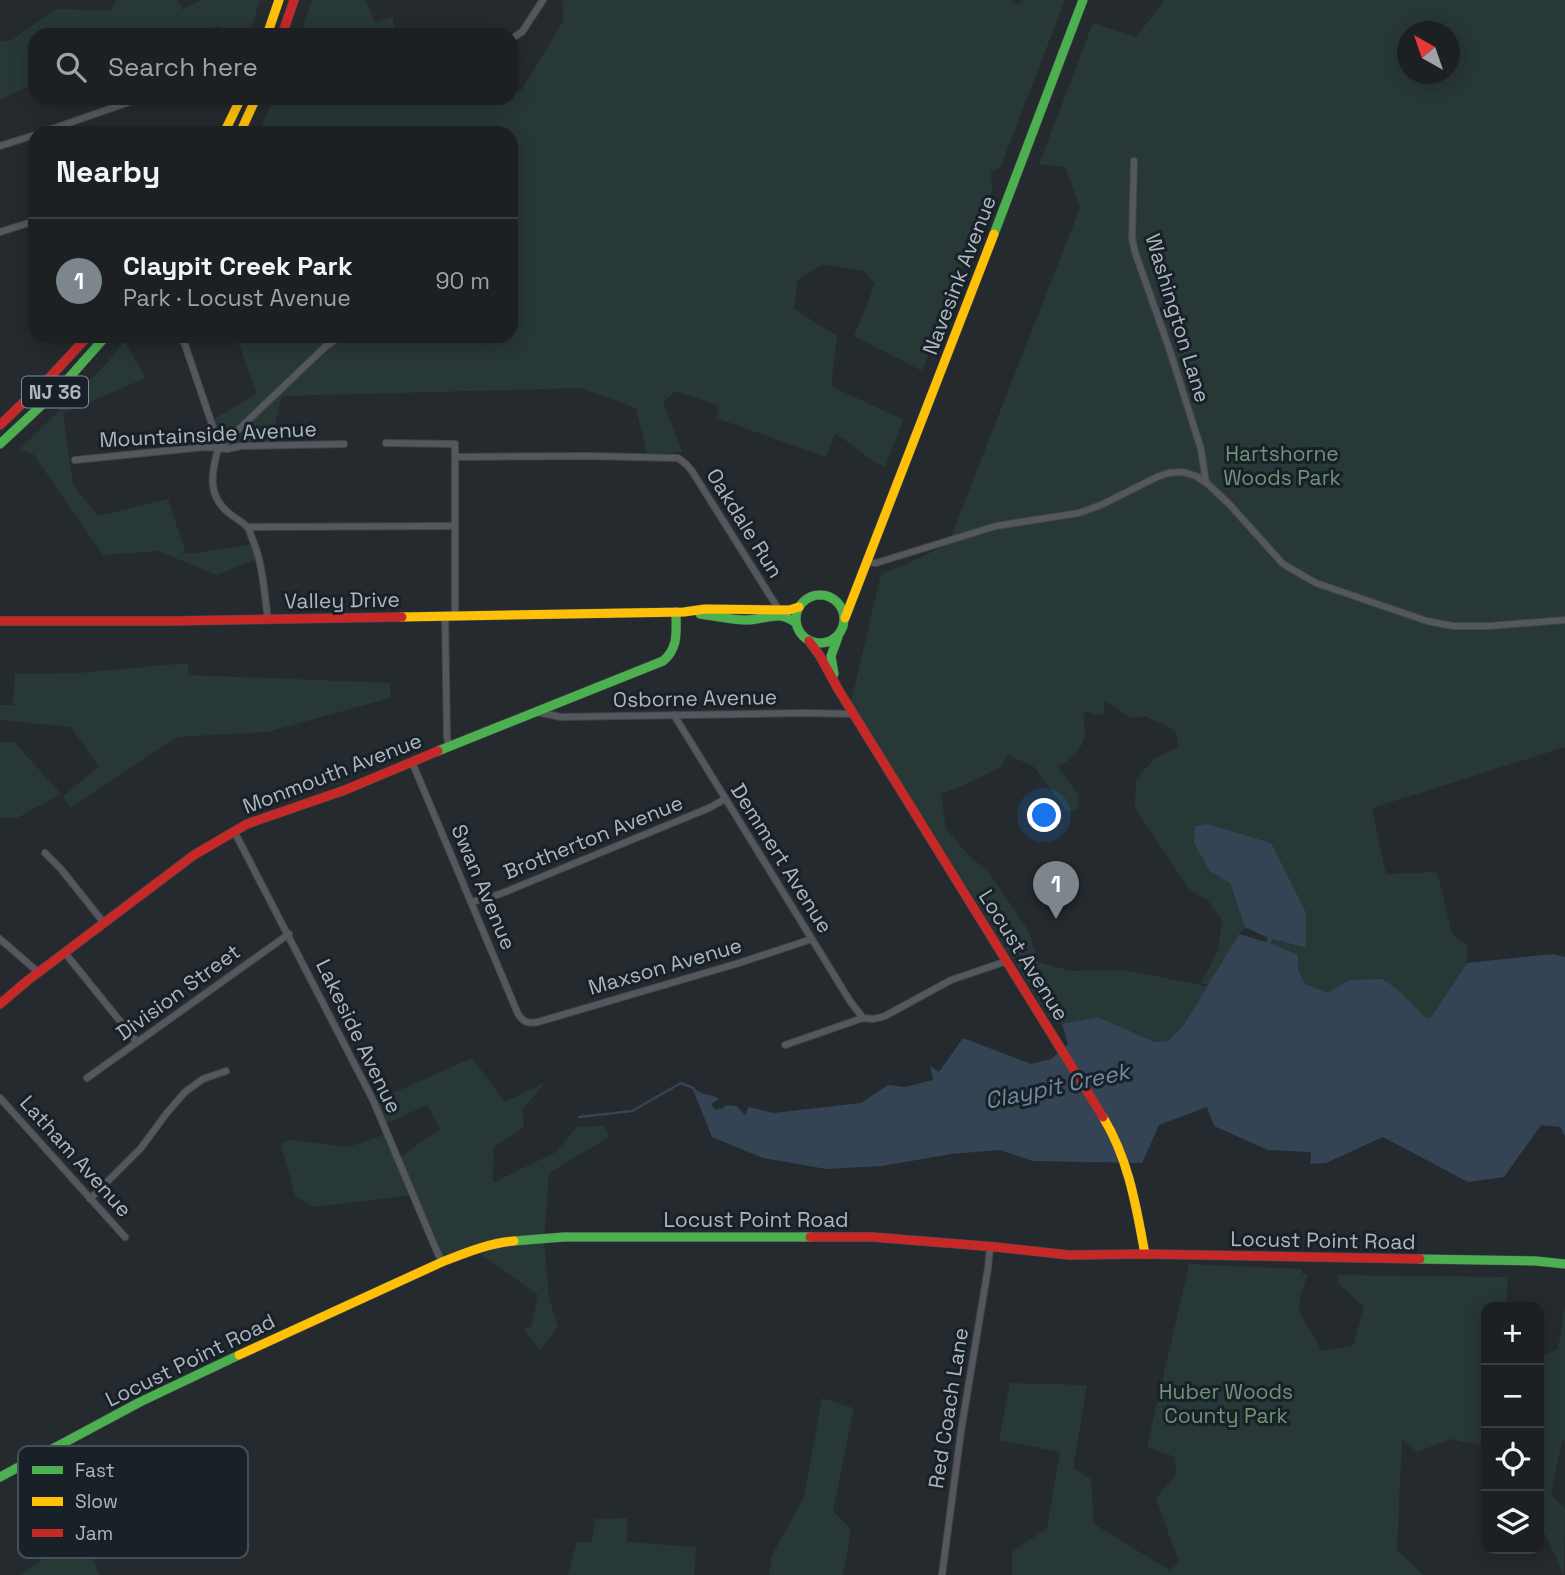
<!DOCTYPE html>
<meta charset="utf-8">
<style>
body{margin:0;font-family:"Space Grotesk",sans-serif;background:#25282a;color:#f1f3f6}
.controls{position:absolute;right:21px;bottom:21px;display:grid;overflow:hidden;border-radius:14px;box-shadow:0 4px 18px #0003}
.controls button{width:63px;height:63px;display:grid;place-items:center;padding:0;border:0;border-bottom:2px solid #3a3e40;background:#1c2022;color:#f1f3f6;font:35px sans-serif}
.compass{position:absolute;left:1397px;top:21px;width:63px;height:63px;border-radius:50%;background:#1c2022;box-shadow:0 4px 18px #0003;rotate:320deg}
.you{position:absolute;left:1045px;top:816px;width:24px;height:24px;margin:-18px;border:5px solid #fff;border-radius:50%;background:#1a73e8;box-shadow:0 0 0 10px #1a73e833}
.badge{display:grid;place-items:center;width:46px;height:46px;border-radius:50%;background:#7e868d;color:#fff;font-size:23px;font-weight:700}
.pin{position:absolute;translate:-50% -58px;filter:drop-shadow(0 2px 4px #0008)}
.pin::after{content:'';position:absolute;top:37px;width:24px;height:21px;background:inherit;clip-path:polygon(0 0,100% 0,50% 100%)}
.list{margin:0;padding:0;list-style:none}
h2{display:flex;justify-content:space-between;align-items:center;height:91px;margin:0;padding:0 28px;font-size:30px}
h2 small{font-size:23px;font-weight:400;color:#a0a3a5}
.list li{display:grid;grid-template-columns:46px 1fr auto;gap:21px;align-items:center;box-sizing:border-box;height:126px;padding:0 28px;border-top:2px solid #3a3e40}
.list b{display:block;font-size:26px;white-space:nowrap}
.list p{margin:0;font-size:23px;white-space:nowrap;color:#a0a3a5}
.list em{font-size:23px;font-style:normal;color:#a0a3a5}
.icon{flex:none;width:38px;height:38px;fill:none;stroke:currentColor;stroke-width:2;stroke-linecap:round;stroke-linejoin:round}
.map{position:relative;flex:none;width:1565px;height:1575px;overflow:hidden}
.search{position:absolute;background:#1c2022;box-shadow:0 4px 18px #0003;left:28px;top:28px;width:490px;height:77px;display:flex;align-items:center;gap:18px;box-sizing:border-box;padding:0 24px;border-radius:21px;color:#a0a3a5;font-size:26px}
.panel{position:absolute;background:#1c2022;box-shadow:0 4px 18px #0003;left:28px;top:126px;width:490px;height:217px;border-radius:21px}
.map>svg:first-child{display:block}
.green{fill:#283837;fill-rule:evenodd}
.water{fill:#344454}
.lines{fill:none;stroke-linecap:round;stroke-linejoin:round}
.stream{stroke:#344454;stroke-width:2.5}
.street-casing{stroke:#424649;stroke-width:8}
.fast-casing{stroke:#424649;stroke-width:10}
.slow-casing{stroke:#424649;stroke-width:10}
.jam-casing{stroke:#424649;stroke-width:10}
.street{stroke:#54585d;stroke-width:6}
.fast{stroke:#4caf50;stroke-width:9}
.slow{stroke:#ffc107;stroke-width:9}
.jam{stroke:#c62828;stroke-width:9}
.labels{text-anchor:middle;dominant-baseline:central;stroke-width:6;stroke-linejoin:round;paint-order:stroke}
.shield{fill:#192128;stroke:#818a92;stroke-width:2}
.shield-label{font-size:19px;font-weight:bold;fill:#aeb7c0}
.street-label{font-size:21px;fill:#aeb7c0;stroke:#192128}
.park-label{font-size:21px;fill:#709374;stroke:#192128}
.water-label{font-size:23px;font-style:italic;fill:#718aa1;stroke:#192128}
.key{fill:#192128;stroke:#464e56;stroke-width:2}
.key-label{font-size:19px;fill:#aeb7c0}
</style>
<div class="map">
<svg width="1565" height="1575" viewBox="0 0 1565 1575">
<rect width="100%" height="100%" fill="#252a2e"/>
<g class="green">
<polygon points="116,0 177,0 183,10 201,0 260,0 249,35 221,35 220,26 181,35 35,35 35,83 0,100 0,42 12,40 56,9 111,11"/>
<polygon points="312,0 366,0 375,22 393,17 395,35 300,35"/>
<polygon points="562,0 1013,0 1018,5 1022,0 1065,0 1001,166 991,173 992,191 922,371 854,336 875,284 864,271 823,264 798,280 794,309 837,336 831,386 903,420 885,467 876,463 835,433 826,457 716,418 719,406 676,391 663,402 682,452 647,454 636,408 581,388 282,396 270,445 219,448 212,420 257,394 236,336 511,336 511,133 259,133 274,98 479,98 492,105 505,98 511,98 511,95 522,89 564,20"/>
<path d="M1165 0H1565V747L1372 808 1386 874 1437 872 1452 934 1468 946 1467 963 1431 1017 1426 1018 1397 989 1348 980 1328 993 1305 984 1298 969 1270 943 1273 939 1305 948 1306 913 1210 871 1230 883 1246 928 1239 934 1208 985 1201 983 1218 951 1222 920 1208 901 1189 889 1135 808 1136 779 1155 758 1179 747 1175 730 1145 716 1132 718 1105 701 1103 714 1095 715 1088 710 1083 714C1084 720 1085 726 1085 732 1084 748 1072 761 1057 766L1078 794 1079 804 1075 811H1067L1033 766 1008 755 1001 767 962 786 941 794 946 829 971 858 987 870 1028 930 1038 962 1070 971 1123 970 1207 986 1183 1026 1168 1041 1155 1042 1098 1017 1062 1024 1050 1019 851 702 881 574 907 564 948 544 1080 208 1065 167 1039 164 1093 23 1136 37ZM1408 32H1450V74H1408Z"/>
<polygon points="128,336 135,336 126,344 146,378 63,413 73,485 98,516 168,499 186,554 258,544 262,557 217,575 158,551 103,555 33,454 19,450 106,364"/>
<polygon points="188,663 189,675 390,683 390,698 267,732 177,737 70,808 63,796 99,767 71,727 0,720 0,705 13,705 15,674 78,673"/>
<polygon points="0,742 14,742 61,794 17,818 0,818"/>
<polygon points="472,1058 505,1102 546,1082 522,1110 524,1127 494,1147 493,1183 556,1152 577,1127 604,1126 609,1137 549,1173 544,1239 549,1298 558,1327 540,1350 523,1329 531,1327 538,1295 476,1251 444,1262 414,1195 312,1207 295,1195 281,1145 289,1140 348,1147 387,1134 396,1160 440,1129 427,1105 384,1125 375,1101"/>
<polygon points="1189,1264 1302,1269 1302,1274 1308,1274 1300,1296 1299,1312 1322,1351 1353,1346 1364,1307 1338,1283 1337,1275 1508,1277 1506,1307 1486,1307 1486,1447 1451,1439 1417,1452 1402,1440 1397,1550 1423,1575 1012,1575 1012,1552 1047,1528 1060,1452 999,1440 1010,1383 1087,1385 1073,1468 1091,1479 1094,1524 1169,1570 1179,1563 1156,1498 1176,1475 1175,1457 1147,1447"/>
<polygon points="1565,1305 1565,1441 1562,1440 1551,1494 1565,1509 1564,1575 1539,1521 1539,1357 1558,1349"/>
<polygon points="822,1398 854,1408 833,1511 851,1529 843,1575 769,1575 772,1555 804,1498"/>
<polygon points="627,1518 627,1542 696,1547 694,1575 568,1575 577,1542 592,1542 595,1519"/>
<polygon points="82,1531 99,1575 21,1575"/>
</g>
<polygon class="water" points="1208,824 1271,843 1306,913 1306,948 1273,939 1270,943 1298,955 1298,969 1305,984 1328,993 1348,980 1382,979 1397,989 1426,1018 1431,1017 1467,963 1553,954 1565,957 1565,1136 1560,1127 1541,1125 1504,1177 1468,1182 1383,1137 1326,1163 1310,1164 1311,1152 1268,1150 1214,1126 1207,1107 1159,1125 1142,1163 1033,1161 1000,1150 951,1154 882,1166 826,1169 763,1158 712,1137 692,1087 701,1093 716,1097 719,1099 711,1104 715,1110 723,1108 726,1105 736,1106 745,1115 749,1107 773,1113 861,1103 888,1085 905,1087 933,1080 930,1066 939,1072 963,1038 1031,1064 1051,1059 1068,1044 1062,1024 1098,1017 1155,1042 1168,1041 1183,1026 1239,934 1266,942 1268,938 1245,927 1230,883 1210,871 1194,843 1195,826"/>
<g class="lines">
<polyline class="stream" points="579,1117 632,1111 681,1083 693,1088"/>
<defs>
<g id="street">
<polyline points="511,39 522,32 543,0"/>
<polyline points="40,133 141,98"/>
<polyline points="0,146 35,135"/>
<polyline points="1134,161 1132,238 1135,252 1170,351 1201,449 1206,483"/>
<polyline points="0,232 35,221"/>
<polyline points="182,336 216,436 218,449"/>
<polyline points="386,443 455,444 455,615"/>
<polyline points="455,457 590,456 678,458 686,464 692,471 779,610"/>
<polyline points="75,460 205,447 227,449 241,446 344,444"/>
<polyline points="247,527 454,526"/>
<polyline points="866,562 876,563 996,526 1079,513 1101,505 1157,477 1168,473 1183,472 1196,476 1209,485 1230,505 1283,564 1316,583 1427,621 1453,626 1489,626 1565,620"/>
<polyline points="445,615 447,737 449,746"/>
<path d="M268 619C264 591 263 564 252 538 250 534 250 530 247 527 243 522 235 518 230 514 207 496 211 474 218 449L325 347 341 336"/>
<polyline points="537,712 561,717 803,713 854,714"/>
<polyline points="674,715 850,1001 863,1018"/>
<path d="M412 762 518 1014C523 1022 528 1024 538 1022L739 963 812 939"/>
<polyline points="234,831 373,1100 435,1247 442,1262"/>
<polyline points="45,853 61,869 104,923"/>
<polyline points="472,902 500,894 709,808 725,799"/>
<polyline points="0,939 38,972"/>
<polyline points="65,953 137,1042"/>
<polyline points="785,1045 863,1018 874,1019 885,1016 951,980 1007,961"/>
<polyline points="87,1078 289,934"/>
<polyline points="0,1098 125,1237"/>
<polyline points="90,1199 141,1148 166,1114 185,1092 203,1079 226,1071"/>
<polyline points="942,1575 961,1431 988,1268 990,1247"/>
</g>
<g id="fast">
<polyline points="994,234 1083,0"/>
<polyline points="0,444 60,388 106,336"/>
<circle cx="820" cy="619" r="24"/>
<path d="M700 614C715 616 731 620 746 620 766 620 778 609 796 623"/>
<polyline points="834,674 831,656 838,637"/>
<path d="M438 751 663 661C679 648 676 631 676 612"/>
<polyline points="514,1241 564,1237 810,1237"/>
<polyline points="1420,1259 1536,1261 1565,1264"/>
<polyline points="0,1477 140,1402 239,1355"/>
</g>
<g id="slow">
<polyline points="267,35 279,0"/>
<polyline points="224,133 241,98"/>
<polyline points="240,133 256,98"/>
<polyline points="402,617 684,612 705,609 789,610 799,607"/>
<polyline points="845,618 994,234"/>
<path d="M1103 1117C1129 1160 1136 1206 1145 1254"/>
<path d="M239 1355 442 1262C465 1253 489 1243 514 1241"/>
</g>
<g id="jam">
<polyline points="282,35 294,0"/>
<polyline points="0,425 51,376 88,336"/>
<polyline points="0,621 171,621 402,617"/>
<polyline points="809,641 820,656 838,689 1103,1117"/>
<polyline points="0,1004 27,981 194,855 247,824 345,790 438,751"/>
<polyline points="810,1237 872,1237 996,1247 1069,1255 1145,1254 1420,1259"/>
</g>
</defs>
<use href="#street" class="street-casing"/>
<use href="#fast" class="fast-casing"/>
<use href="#slow" class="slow-casing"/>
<use href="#jam" class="jam-casing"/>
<use href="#street" class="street"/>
<use href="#fast" class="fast"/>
<use href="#slow" class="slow"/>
<use href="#jam" class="jam"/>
</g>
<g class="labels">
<rect class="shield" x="22" y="376.5" width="66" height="31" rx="5"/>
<g class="shield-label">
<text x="55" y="392">NJ 36</text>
</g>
<g class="street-label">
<text transform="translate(959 275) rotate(-69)">Navesink Avenue</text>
<text transform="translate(1178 318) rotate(73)">Washington Lane</text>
<text transform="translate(208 434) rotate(-3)">Mountainside Avenue</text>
<text transform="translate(745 523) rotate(58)">Oakdale Run</text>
<text transform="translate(342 600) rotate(-1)">Valley Drive</text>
<text transform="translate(695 698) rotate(-1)">Osborne Avenue</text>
<text transform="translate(332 773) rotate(-21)">Monmouth Avenue</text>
<text transform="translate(593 837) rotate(-22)">Brotherton Avenue</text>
<text transform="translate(782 858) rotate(58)">Demmert Avenue</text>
<text transform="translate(484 887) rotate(67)">Swan Avenue</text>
<text transform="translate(1024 955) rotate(58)">Locust Avenue</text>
<text transform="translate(665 966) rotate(-16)">Maxson Avenue</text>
<text transform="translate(178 992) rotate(-36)">Division Street</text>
<text transform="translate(359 1036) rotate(64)">Lakeside Avenue</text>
<text transform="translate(76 1156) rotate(48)">Latham Avenue</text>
<text x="756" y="1219">Locust Point Road</text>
<text transform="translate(1323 1240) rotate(1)">Locust Point Road</text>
<text transform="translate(190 1360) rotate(-26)">Locust Point Road</text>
<text transform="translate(948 1408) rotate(-81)">Red Coach Lane</text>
</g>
<g class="park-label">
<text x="1282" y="453">Hartshorne<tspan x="1282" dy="24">Woods Park</tspan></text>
<text x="1226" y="1391">Huber Woods<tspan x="1226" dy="24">County Park</tspan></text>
</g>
<g class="water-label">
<text transform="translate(1057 1086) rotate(-12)">Claypit Creek</text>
</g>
</g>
<rect x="18" y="1446" width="230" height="112" rx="10" class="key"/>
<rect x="32" y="1466" width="31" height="8" fill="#4caf50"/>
<rect x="32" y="1497" width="31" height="9" fill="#ffc107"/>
<rect x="32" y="1529" width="31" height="8" fill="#c62828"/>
<g class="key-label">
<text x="75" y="1477">Fast</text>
<text x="75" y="1508">Slow</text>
<text x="75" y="1540">Jam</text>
</g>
</svg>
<div class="controls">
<button>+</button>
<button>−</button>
<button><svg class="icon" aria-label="locate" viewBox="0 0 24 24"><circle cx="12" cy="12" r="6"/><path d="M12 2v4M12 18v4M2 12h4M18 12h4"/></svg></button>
<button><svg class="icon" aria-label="layers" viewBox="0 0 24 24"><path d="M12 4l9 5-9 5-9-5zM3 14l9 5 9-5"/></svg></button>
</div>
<svg class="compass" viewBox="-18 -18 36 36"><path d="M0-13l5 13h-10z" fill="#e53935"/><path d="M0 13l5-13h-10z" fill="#a0a3a5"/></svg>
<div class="you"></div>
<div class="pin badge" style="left:1056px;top:919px">1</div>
<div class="search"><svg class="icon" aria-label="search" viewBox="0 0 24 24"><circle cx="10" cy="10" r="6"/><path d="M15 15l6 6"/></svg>Search here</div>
<section class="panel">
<h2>Nearby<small></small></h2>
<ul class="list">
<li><span class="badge">1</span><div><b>Claypit Creek Park</b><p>Park · Locust Avenue</p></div><em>90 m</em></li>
</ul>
</section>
</div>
